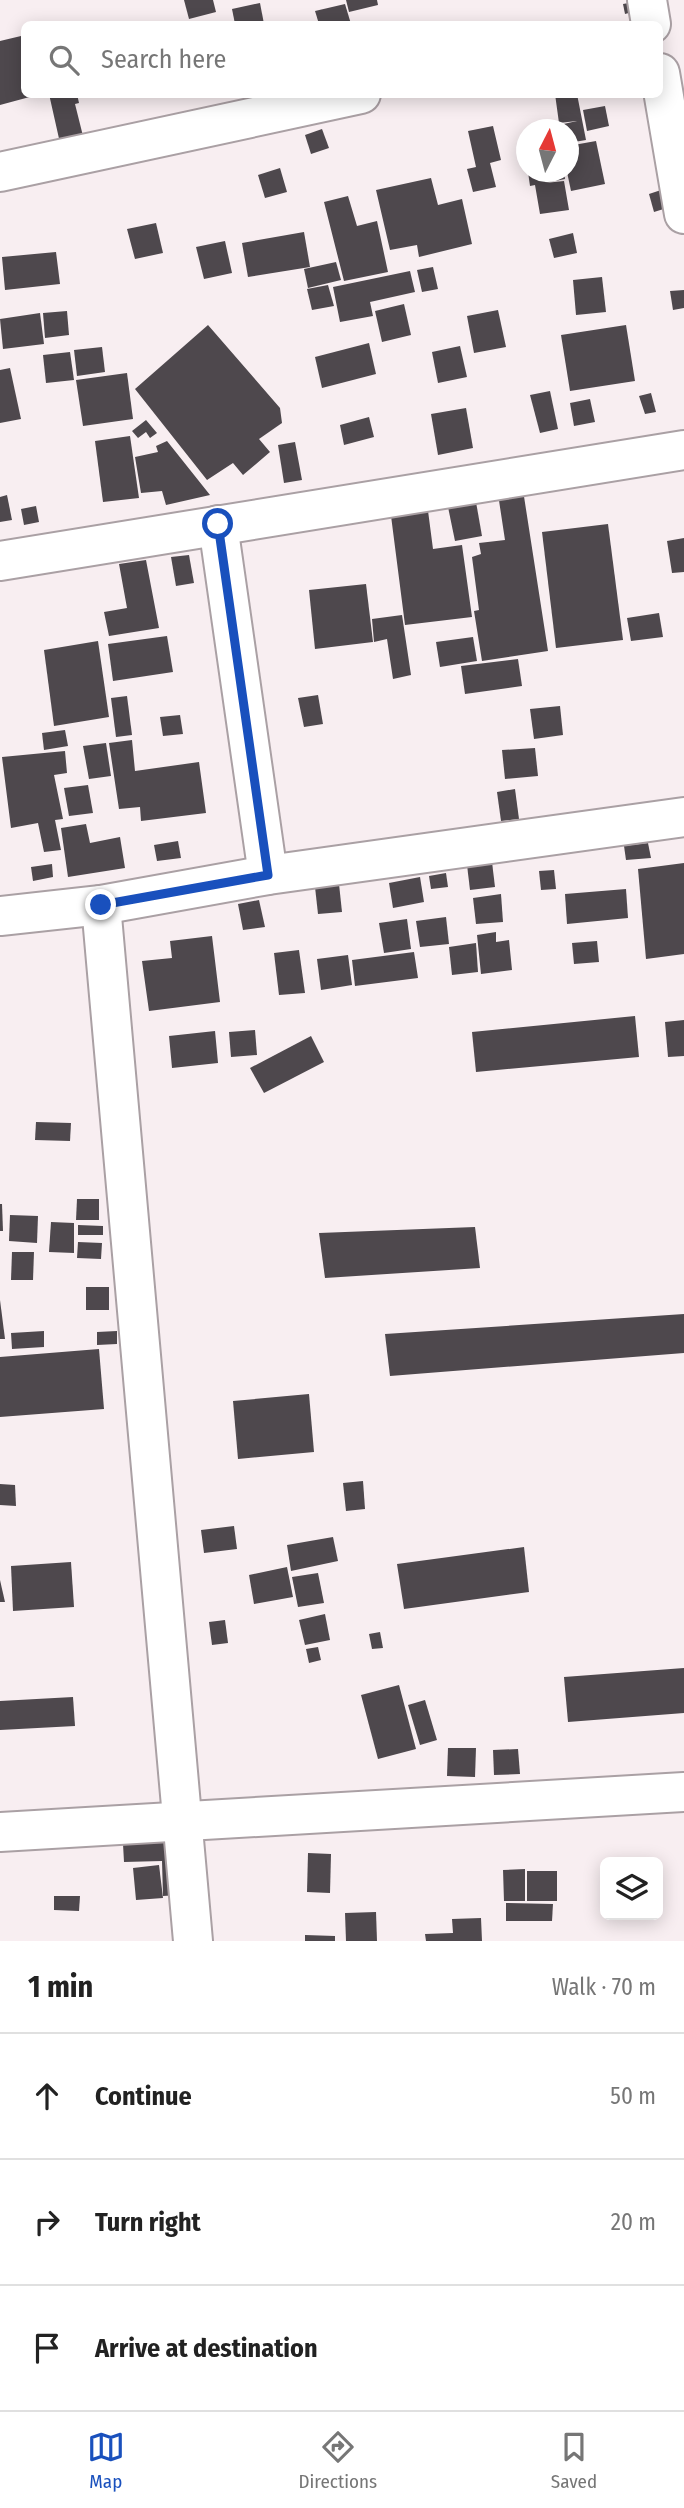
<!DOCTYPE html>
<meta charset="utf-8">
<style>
body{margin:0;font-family:"Fira Sans Condensed",sans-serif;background:#f6f6f6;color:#222}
.controls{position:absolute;right:21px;bottom:21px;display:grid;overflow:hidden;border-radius:10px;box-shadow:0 4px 18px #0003}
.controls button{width:63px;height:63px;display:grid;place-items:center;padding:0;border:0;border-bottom:2px solid #e0e0e0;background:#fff;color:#222;font:35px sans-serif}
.compass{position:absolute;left:516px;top:119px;width:63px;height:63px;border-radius:50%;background:#fff;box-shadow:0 4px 18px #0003;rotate:6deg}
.stop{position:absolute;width:21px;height:21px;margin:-16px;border:5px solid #1950bd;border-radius:50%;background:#fff}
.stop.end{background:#1950bd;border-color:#fff;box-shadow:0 2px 7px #0008}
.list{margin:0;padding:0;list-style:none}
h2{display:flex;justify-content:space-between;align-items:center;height:91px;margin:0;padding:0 28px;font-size:30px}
h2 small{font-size:23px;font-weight:400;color:#767676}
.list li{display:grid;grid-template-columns:46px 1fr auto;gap:21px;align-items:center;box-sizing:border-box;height:126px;padding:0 28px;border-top:2px solid #e0e0e0}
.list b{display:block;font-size:26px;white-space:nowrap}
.list em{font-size:23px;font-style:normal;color:#767676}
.icon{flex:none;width:38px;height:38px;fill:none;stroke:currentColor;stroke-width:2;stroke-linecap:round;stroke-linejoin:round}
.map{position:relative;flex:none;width:684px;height:1941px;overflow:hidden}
.search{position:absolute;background:#fff;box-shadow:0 4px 18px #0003;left:21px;right:21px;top:21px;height:77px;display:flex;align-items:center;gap:18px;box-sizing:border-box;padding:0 24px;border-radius:10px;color:#767676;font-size:26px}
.sheet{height:469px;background:#fff}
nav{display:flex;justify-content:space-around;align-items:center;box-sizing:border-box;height:98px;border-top:2px solid #e0e0e0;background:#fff;font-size:19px;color:#767676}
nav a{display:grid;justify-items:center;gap:4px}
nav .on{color:#1950bd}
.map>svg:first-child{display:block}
.building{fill:#4e484d}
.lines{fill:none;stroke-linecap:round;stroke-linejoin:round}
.street-casing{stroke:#aaa0a4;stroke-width:42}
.street{stroke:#fff;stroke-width:38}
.route{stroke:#1950bd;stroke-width:9}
</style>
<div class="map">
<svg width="684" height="1941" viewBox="0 0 684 1941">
<rect width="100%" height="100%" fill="#f8eef1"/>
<g class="building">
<polygon points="184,0 213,0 216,12 189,19"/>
<polygon points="346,0 377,0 378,5 349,12"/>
<polygon points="634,2 636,11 625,14 623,4"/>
<polygon points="260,3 264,24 235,24 232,9"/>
<polygon points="345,4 351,24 319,24 315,11"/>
<polygon points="21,36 24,48 24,94 37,95 0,105 0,41"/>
<polygon points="49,94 77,94 79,103 75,104 83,136 60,143"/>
<polygon points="555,94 577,94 586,140 568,143 568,130 560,130 559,125 577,121 559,123"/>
<polygon points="605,106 609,126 587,131 583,110"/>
<polygon points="493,126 501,160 490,163 496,187 473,192 467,169 476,167 468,131"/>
<polygon points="322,129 329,148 311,154 305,135"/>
<polygon points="596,141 605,184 571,191 567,172 568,146"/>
<polygon points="280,168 287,192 265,198 258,175"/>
<polygon points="528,172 564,172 565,179 545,183 564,181 569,210 540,214 535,185 530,186"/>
<polygon points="431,178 438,205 462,199 472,244 419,257 417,245 390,250 376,190"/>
<polygon points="664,189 670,207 654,212 649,194"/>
<polygon points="348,196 357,226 377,221 388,272 344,281 324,202"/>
<polygon points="156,223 163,253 135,259 127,229"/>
<polygon points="304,232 310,267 248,277 242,243"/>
<polygon points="573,233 577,253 554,258 549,239"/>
<polygon points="225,241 232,273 204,279 196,247"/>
<polygon points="56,252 60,284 5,290 2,257"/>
<polygon points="336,262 341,280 308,288 304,269"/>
<polygon points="433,267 438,289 422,292 417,270"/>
<polygon points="410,271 415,292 370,302 373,316 340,322 333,287"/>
<polygon points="602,277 606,312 576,315 573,280"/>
<polygon points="328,285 334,306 312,310 307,289"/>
<polygon points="684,290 684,308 673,310 670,291"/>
<polygon points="404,304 411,335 382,342 375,311"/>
<polygon points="498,310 506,347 474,353 467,316"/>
<polygon points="67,311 69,335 45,338 43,313"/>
<polygon points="40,313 44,344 3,349 0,319"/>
<polygon points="208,325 280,408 282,423 259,439 270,452 243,475 233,463 207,480 135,389"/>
<polygon points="626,325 635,381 570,391 561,335"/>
<polygon points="369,343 376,374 322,388 315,357"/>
<polygon points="460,346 467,377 438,383 432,352"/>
<polygon points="102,347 105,372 77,376 74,350"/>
<polygon points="70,352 74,380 46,383 43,355"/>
<polygon points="10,368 21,419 0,423 0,370"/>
<polygon points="127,373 133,419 83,426 76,380"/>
<polygon points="550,391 558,429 540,433 530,395"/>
<polygon points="651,393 656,412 645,414 639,396"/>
<polygon points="590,399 595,422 574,426 570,403"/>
<polygon points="466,408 473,448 438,455 431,414"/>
<polygon points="369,417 374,437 344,445 340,425"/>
<polygon points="146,420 157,433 150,438 146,432 138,438 132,431"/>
<polygon points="130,436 139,498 103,502 95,441"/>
<polygon points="167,441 210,495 166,505 162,491 141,493 135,457 158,452 156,446"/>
<polygon points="295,442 302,480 284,483 278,445"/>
<polygon points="523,490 548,651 482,661 474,611 479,610 472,557 481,554 479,543 505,540 498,494"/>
<polygon points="7,495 12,520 0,522 0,497"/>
<polygon points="476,502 482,536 455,541 448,507"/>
<polygon points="427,503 433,549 462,545 472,617 405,625 390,508"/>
<polygon points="36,506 39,522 24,525 21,509"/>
<polygon points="608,524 623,640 556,648 542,532"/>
<polygon points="684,538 684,572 672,573 667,541"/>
<polygon points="189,555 194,583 176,586 171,557"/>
<polygon points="146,560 159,628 109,636 104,612 127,608 119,564"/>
<polygon points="366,584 373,642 315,649 309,590"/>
<polygon points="659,613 663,637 631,641 627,618"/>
<polygon points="402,615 411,675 393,679 387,639 374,642 372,619"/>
<polygon points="167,636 173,672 113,681 108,644"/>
<polygon points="473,637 477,661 440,667 436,642"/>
<polygon points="98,641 109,717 54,726 44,650"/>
<polygon points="518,659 522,686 465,694 461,666"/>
<polygon points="318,695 323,724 304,727 298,698"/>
<polygon points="127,696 132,735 116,737 111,698"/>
<polygon points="560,706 563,735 534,739 530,709"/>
<polygon points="180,715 183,734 163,736 160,717"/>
<polygon points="65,730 68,746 44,750 42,733"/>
<polygon points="132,740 135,771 199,762 206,813 141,821 140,807 119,809 109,743"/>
<polygon points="106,743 111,776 89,779 83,746"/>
<polygon points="535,748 538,776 505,779 502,750"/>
<polygon points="65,751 67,773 54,775 63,819 55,820 61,850 44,852 38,823 11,828 2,757"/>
<polygon points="88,785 93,813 69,816 64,788"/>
<polygon points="515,789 519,819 501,821 497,792"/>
<polygon points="86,824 90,843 120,837 125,868 68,877 61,828"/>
<polygon points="178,841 181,858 157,861 154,845"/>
<polygon points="648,843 651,858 626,860 624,846"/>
<polygon points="492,862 495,887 470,890 467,865"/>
<polygon points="684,863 684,954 646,959 638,869"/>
<polygon points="52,864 53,877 33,881 31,867"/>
<polygon points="554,870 556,889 541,890 539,871"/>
<polygon points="446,873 448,887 431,889 429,876"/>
<polygon points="420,877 424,902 393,908 389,883"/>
<polygon points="339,884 342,912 318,914 315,887"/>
<polygon points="626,889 628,918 567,924 565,894"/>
<polygon points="501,894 503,922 476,924 473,898"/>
<polygon points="259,900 265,927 243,930 238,904"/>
<polygon points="446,917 449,944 420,947 416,921"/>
<polygon points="407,919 411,949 384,953 379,923"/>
<polygon points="496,932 496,942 509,940 512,970 481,974 477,935"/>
<polygon points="212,936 220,1002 149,1011 142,961 172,958 170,941"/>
<polygon points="597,941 599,962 574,964 572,943"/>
<polygon points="476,943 478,972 452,975 449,947"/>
<polygon points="299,950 305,993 279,995 274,953"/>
<polygon points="414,952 418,978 355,986 352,960"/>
<polygon points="348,955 352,985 321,990 317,959"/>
<polygon points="635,1016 639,1057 476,1072 472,1032"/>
<polygon points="684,1020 684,1056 668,1057 665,1022"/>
<polygon points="255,1030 257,1055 231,1057 229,1032"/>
<polygon points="215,1031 218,1063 172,1068 169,1036"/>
<polygon points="311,1036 324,1062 264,1093 250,1068"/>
<polygon points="36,1122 71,1123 70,1141 35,1140"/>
<polygon points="77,1199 99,1199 99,1220 76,1220"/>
<polygon points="0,1204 2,1204 3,1231 0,1231"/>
<polygon points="10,1215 38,1216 37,1243 9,1241"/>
<polygon points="51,1222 74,1223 74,1253 49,1252"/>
<polygon points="78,1225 103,1226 103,1235 78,1235"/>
<polygon points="475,1227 480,1268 325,1278 319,1233"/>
<polygon points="78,1242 102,1243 101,1259 77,1258"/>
<polygon points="12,1252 34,1252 33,1280 11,1280"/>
<rect x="86" y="1287" width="23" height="23"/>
<polygon points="0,1300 5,1339 0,1339"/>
<polygon points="684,1314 684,1353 390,1376 385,1334"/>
<polygon points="44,1331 44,1347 12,1349 11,1333"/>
<polygon points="117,1331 117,1344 97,1345 97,1332"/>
<polygon points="99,1349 104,1409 0,1417 0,1357"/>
<polygon points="309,1394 314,1452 238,1459 233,1401"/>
<polygon points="363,1481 365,1509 346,1511 343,1483"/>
<polygon points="0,1484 15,1485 16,1506 0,1505"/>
<polygon points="234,1526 237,1549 204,1553 201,1530"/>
<polygon points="333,1537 338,1561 291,1571 287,1545"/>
<polygon points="524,1547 529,1592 404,1609 397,1564"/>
<polygon points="71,1562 74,1607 13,1611 11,1566"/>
<polygon points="287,1567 293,1597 254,1604 249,1575"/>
<polygon points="318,1573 324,1603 298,1607 292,1577"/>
<polygon points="0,1580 5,1602 0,1602"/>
<polygon points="325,1614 330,1640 305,1645 299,1620"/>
<polygon points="225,1620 228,1643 212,1645 209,1622"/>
<polygon points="380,1632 383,1648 372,1649 369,1634"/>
<polygon points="318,1647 321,1660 309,1663 306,1649"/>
<polygon points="684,1668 684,1713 568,1722 564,1677"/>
<polygon points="399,1685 416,1749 378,1759 361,1695"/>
<polygon points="73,1697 75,1726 0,1730 0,1701"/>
<polygon points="425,1700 437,1740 420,1745 408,1705"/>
<polygon points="448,1748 476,1748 475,1777 447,1776"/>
<polygon points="518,1749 520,1774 494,1775 493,1750"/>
<polygon points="177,1842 179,1895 163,1896 162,1861 124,1862 123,1844"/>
<polygon points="308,1853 331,1854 330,1893 307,1892"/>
<polygon points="159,1865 163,1898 136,1900 133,1868"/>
<polygon points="525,1869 525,1901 504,1901 503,1870"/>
<rect x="527" y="1871" width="30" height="30"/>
<polygon points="54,1896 80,1896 79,1911 54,1910"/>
<polygon points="506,1903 553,1904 552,1921 506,1921"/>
<polygon points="376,1912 377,1941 346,1941 345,1913"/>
<polygon points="481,1918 482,1941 426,1941 425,1934 453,1933 452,1919"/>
<polygon points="305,1935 335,1936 335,1941 305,1941"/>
</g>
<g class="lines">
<defs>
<g id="street">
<polyline points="647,0 651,24"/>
<polyline points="660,73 684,214"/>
<polyline points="0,172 361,94"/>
<polyline points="218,525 268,875"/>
<polyline points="0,561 684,450"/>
<polyline points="101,905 193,1941"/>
<polyline points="0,916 101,905 268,875 684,817"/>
<polyline points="0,1832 684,1792"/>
</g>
</defs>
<use href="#street" class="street-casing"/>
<use href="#street" class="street"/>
</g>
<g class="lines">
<polyline class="route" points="101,905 268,875 218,524"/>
</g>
</svg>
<div class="controls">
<button><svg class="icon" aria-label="layers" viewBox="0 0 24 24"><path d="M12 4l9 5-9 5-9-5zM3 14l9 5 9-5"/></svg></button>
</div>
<svg class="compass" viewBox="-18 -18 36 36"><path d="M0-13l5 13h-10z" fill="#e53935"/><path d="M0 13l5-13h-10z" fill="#767676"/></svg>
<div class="stop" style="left:218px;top:524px"></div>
<div class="stop end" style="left:101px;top:905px"></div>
<div class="search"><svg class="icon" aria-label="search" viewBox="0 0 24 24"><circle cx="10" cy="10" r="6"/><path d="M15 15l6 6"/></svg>Search here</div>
</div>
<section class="sheet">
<h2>1 min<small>Walk · 70 m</small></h2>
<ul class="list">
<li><svg class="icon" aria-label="ahead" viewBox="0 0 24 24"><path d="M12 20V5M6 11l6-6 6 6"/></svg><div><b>Continue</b></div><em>50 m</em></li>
<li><svg class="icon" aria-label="right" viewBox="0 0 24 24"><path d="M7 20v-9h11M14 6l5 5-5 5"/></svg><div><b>Turn right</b></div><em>20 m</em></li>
<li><svg class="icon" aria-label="arrive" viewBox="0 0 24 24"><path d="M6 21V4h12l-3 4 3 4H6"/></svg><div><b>Arrive at destination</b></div></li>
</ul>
</section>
<nav>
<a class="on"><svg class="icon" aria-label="map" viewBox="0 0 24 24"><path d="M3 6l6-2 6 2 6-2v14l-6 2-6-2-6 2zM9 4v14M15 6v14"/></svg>Map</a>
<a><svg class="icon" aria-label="directions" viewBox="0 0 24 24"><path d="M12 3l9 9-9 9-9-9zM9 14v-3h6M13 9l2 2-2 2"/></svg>Directions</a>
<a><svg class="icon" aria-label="saved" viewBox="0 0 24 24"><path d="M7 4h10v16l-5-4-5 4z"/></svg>Saved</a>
</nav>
